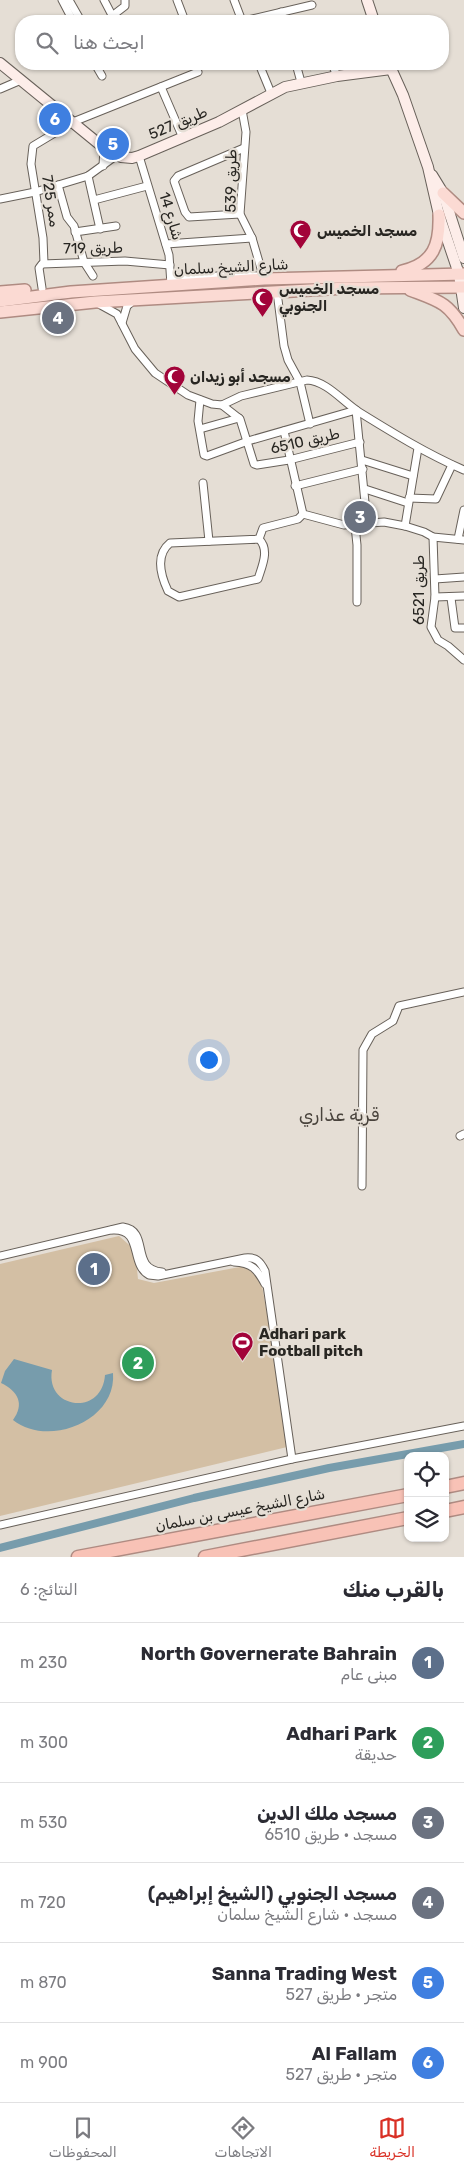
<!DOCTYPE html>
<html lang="ar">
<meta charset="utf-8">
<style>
body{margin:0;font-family:Rubik,"Noto Sans Arabic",sans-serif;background:#f7f7f7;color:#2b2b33;direction:rtl}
.controls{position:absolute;right:15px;bottom:15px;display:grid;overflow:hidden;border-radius:10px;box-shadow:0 1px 4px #0004}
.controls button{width:45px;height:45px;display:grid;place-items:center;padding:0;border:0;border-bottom:1px solid #e1e1e2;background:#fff;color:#2b2b33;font:25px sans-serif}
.you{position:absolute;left:208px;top:1059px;width:18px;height:18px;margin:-12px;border:4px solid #fff;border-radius:50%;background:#1a73e8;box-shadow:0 0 0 8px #1a73e833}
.badge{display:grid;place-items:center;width:32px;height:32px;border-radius:50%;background:#d93025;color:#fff;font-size:16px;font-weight:700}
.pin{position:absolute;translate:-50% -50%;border:2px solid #fff;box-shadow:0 1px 5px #0006}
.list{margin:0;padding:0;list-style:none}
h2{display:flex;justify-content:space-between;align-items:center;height:65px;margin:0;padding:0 20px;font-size:21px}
h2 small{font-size:16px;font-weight:400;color:#7c7c81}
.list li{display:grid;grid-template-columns:32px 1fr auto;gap:15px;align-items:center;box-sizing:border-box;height:80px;padding:0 20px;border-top:1px solid #e1e1e2}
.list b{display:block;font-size:19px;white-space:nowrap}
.list p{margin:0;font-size:16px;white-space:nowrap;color:#7c7c81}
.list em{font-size:16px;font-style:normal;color:#7c7c81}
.icon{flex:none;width:28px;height:28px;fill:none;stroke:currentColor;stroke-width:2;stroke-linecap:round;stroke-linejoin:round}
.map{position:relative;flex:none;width:464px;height:1557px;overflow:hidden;direction:ltr}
.search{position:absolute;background:#fff;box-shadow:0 1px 4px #0004;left:15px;right:15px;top:15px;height:55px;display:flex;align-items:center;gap:12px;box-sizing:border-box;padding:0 18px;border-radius:20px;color:#7c7c81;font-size:19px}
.sheet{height:545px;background:#fff}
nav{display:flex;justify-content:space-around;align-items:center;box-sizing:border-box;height:70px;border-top:1px solid #e1e1e2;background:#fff;font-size:14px;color:#7c7c81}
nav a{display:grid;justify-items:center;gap:2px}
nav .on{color:#d93025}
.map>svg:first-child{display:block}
.green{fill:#d3bfa4}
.water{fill:#779cac}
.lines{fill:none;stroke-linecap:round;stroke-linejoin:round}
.canal{stroke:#779cac;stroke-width:8}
.street-casing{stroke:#68615a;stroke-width:9}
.secondary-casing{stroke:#68615a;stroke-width:12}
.primary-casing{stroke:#af8b82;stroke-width:14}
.highway-casing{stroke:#af8b82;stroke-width:15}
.street{stroke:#fff;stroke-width:7}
.secondary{stroke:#fdede9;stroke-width:10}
.primary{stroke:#fbdad3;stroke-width:11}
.highway{stroke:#f8c2b6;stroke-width:12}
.labels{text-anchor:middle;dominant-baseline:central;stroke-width:4.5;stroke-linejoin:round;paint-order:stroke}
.street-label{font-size:15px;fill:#282622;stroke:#e5ded5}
.poi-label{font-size:15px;font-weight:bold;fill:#282622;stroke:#e5ded5;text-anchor:start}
.quarter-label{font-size:18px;fill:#49433c;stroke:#e5ded5}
</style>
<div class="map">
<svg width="464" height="1557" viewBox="0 0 464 1557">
<rect width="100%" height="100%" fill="#e5ded5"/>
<polygon class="green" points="119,1236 135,1250 138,1279 154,1283 245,1266 261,1280 290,1443 287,1447 0,1516 0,1264"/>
<path class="water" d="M14 1359 52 1370C45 1409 102 1417 105 1375L113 1373C117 1421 48 1448 13 1420 25 1404 18 1391 1 1383L5 1371Z"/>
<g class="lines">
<polyline class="canal" points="0,1548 194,1498 329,1468 464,1444"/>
<defs>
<g id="street">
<polyline points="62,0 73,21"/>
<polyline points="69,0 81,21"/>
<polyline points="104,0 115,21"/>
<polyline points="177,0 185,21"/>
<polyline points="234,0 242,21"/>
<polyline points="281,12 284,21"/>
<polyline points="112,16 125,6 125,0"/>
<polyline points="244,21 312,5"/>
<polyline points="95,64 102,76"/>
<polyline points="259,64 271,93"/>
<polyline points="296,64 301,82"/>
<polyline points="332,64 337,76"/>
<polyline points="161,87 183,138"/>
<polyline points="0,89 21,80"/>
<polyline points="242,110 246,132 240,214 252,238 264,279"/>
<polyline points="139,156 169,255 171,285"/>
<polyline points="103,166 104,148"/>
<polyline points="88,176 100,229"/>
<polyline points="58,185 67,217 74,226 84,262 93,276"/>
<polyline points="0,199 35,192 88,176 117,155"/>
<polyline points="94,200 147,186"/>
<polyline points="240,214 189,217 185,212 174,181 178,176 244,148"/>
<polyline points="75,232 116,226"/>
<polyline points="166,244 252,238"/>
<polyline points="44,263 43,238 31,164 33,146 73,122 198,72"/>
<polyline points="171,278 241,275 257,276"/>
<polyline points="42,288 39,268 42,264 125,261 170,265"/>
<polyline points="277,292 284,346 288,360 300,382 310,424"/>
<polyline points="97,303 117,314 135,349 155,373 188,395 212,404 222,405 240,419 254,464 257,465 289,460 360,442"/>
<polyline points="122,323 127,306 134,300"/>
<polyline points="200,400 198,421 204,455 207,456 248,441 356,410 367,523"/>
<path d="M222 405 241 396 307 380C327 381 343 402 359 412 393 433 427 454 464 470"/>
<polyline points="200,429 239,418"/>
<polyline points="284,431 303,514 344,525 384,522 405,526 424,532 433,537 464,540"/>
<polyline points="362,460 413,476"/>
<polyline points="203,483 209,541"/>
<polyline points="295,486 363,469"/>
<polyline points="365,489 408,503"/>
<polyline points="409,498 436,499 452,465"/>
<polyline points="355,526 357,545 357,602"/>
<polyline points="405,526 418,448"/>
<polyline points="433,537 435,597 431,627 438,640 448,646 464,660"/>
<path d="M259 539C270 550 262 566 258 579L179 597 168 591C161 576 155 555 170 543L259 539 263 528 298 519 303 514"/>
<polyline points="458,539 464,510"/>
<polyline points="435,579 464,577"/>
<polyline points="435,597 464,596"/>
<polyline points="451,598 455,628 464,628"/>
<polyline points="460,1136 464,1134"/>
<polyline points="362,1186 363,1050 372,1034 393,1021 399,1006 464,992"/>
<path d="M112 1230C144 1228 129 1264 149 1275L158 1276 245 1258C256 1257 260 1261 265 1271L292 1459"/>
<path d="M0 1256 123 1227C151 1231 129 1269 162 1272"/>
<path d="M234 1262C252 1263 257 1269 265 1284"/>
<polyline points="0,1525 292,1459 464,1426"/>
</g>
<g id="secondary">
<polyline points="367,0 374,21"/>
<polyline points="0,63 104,148 121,157 132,158 139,156 219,122 285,87 337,76 391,69"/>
<polyline points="389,64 403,95 428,167 439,215 459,274 464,308"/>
<polyline points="432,175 443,193 464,258"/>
</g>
<g id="primary">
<polyline points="443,193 464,213"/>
<path d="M402 271C434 264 440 244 439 215"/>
<path d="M410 290C439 301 448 302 464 330"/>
<polyline points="0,292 25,290"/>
<polyline points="0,301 71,292 264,279 464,274"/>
<polyline points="0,312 95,302 346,288 464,287"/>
</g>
<g id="highway">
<polyline points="445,1487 464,1483"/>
<polyline points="445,1511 464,1507"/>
<polyline points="78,1557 408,1495"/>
<polyline points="205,1557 408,1518"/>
</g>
</defs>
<use href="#street" class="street-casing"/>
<use href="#secondary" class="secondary-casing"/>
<use href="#primary" class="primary-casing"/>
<use href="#highway" class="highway-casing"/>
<use href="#street" class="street"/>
<use href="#secondary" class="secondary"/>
<use href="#primary" class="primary"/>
<use href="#highway" class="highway"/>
</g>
<defs>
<symbol id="mosque-pin" viewBox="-11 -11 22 30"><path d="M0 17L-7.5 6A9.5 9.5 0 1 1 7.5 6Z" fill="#a20339" stroke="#e5ded5"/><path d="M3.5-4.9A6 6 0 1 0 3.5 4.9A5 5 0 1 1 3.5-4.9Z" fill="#fff"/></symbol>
<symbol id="stadium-pin" viewBox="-11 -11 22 30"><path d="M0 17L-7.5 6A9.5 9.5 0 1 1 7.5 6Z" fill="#a20339" stroke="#e5ded5"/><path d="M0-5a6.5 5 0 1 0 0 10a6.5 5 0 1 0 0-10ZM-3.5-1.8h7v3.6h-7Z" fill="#fff"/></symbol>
</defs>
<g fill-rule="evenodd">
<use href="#mosque-pin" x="288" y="218" width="25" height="34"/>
<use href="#mosque-pin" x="250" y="286" width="25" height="34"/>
<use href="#mosque-pin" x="162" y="364" width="25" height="34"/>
<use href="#stadium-pin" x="230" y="1330" width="25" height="34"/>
</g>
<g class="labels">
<g class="street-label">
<text transform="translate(178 123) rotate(-23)">طريق 527</text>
<text transform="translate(231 181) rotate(-89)">طريق 539</text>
<text transform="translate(51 201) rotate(81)">ممر 725</text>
<text transform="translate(171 216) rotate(73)">شارع 14</text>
<text transform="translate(93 248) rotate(-1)">طريق 719</text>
<text transform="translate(231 267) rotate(-3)">شارع الشيخ سلمان</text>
<text transform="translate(305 441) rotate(-13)">طريق 6510</text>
<text transform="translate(419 590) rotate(-90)">طريق 6521</text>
<text transform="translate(240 1510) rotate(-11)">شارع الشيخ عيسى بن سلمان</text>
</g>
<g class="poi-label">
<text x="317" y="231">مسجد الخميس</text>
<text x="279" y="289">مسجد الخميس<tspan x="279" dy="17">الجنوبي</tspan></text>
<text x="190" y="377">مسجد أبو زيدان</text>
<text x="259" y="1334">Adhari park<tspan x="259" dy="17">Football pitch</tspan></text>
</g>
<g class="quarter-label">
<text x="339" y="1115">قرية عذاري</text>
</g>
</g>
</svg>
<div class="controls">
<button><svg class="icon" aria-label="locate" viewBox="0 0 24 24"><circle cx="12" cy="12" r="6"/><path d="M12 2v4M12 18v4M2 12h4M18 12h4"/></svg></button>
<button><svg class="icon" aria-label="layers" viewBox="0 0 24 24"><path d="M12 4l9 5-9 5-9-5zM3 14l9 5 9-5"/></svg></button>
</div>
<div class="you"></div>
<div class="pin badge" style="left:94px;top:1269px;background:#5c6f8a">1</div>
<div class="pin badge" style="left:138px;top:1363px;background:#2e9e5b">2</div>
<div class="pin badge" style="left:360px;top:517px;background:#6b7280">3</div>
<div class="pin badge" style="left:58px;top:318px;background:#6b7280">4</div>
<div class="pin badge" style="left:113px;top:144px;background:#3f7fe0">5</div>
<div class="pin badge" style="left:55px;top:119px;background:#3f7fe0">6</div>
<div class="search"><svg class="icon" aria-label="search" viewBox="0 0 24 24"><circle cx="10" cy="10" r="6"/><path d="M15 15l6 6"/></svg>ابحث هنا</div>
</div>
<section class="sheet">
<h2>بالقرب منك<small>النتائج: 6</small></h2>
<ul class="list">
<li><span class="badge" style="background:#5c6f8a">1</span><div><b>North Governerate Bahrain</b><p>مبنى عام</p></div><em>230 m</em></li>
<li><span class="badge" style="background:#2e9e5b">2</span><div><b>Adhari Park</b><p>حديقة</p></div><em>300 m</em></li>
<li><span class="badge" style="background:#6b7280">3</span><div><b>مسجد ملك الدين</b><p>مسجد · طريق 6510</p></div><em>530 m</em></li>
<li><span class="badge" style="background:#6b7280">4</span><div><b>مسجد الجنوبي (الشيخ إبراهيم)</b><p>مسجد · شارع الشيخ سلمان</p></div><em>720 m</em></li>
<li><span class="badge" style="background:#3f7fe0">5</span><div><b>Sanna Trading West</b><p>متجر · طريق 527</p></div><em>870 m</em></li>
<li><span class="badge" style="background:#3f7fe0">6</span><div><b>Al Fallam</b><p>متجر · طريق 527</p></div><em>900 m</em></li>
</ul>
</section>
<nav>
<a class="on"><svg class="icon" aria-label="map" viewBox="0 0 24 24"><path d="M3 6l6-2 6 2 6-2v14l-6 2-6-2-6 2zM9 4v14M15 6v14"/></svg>الخريطة</a>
<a><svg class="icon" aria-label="directions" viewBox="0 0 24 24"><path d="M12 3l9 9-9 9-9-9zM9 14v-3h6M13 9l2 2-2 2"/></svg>الاتجاهات</a>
<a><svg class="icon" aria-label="saved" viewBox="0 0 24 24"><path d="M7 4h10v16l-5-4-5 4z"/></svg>المحفوظات</a>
</nav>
